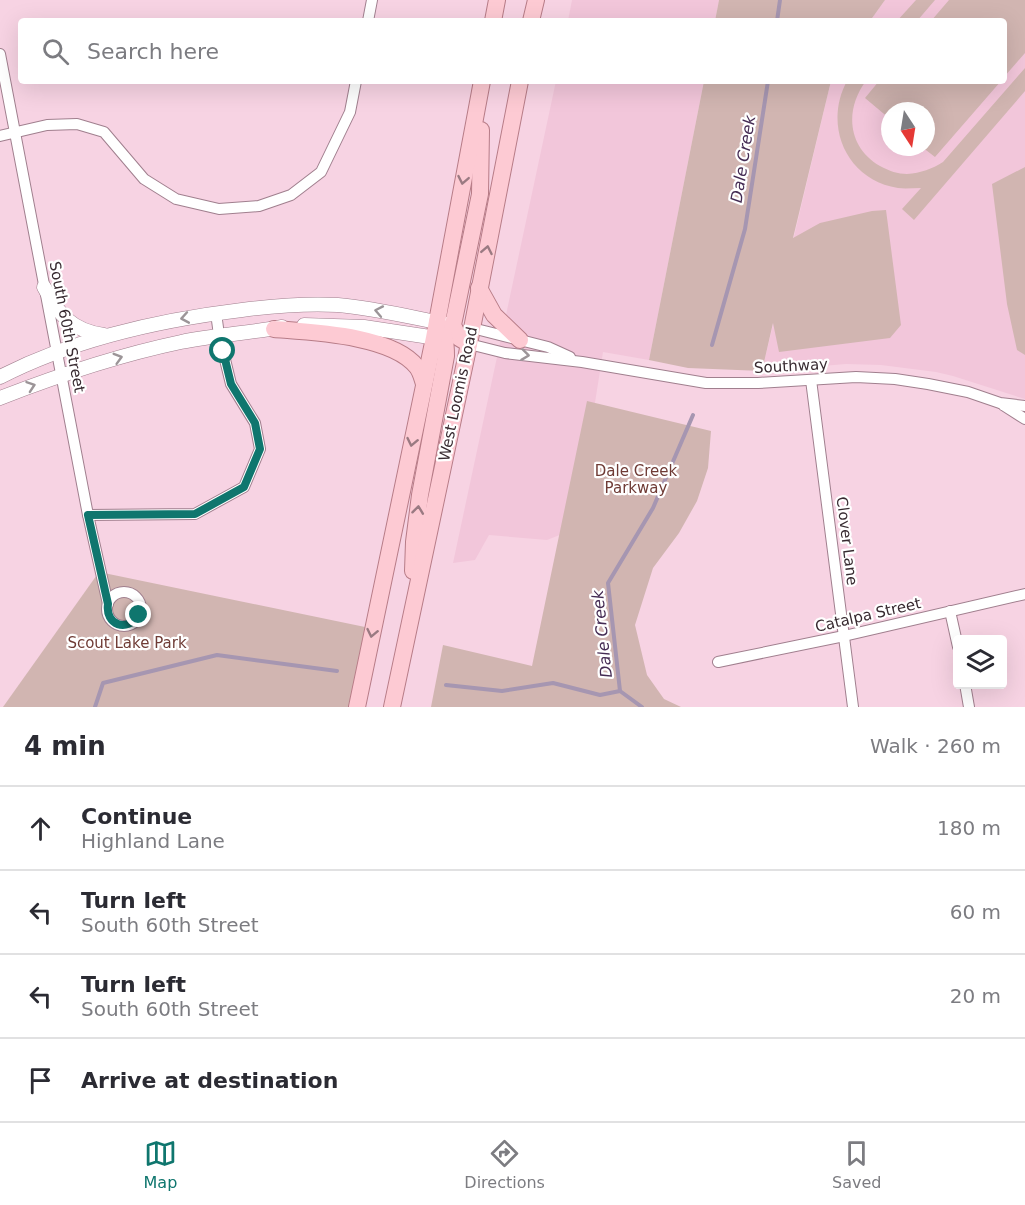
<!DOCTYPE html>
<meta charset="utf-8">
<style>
body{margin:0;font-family:"DejaVu Sans",sans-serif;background:#f2f2f3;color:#2b2b33}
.controls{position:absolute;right:18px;bottom:18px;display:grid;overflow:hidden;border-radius:6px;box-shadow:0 6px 24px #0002}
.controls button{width:54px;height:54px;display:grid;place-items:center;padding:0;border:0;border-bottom:2px solid #e1e1e2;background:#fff;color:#2b2b33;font:30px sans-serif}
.compass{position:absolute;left:881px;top:102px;width:54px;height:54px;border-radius:50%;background:#fff;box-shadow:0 6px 24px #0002;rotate:168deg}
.stop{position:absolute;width:18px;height:18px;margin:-14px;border:4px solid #0f766e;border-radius:50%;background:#fff}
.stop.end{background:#0f766e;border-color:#fff;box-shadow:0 2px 6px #0008}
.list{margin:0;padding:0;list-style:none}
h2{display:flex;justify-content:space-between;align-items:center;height:78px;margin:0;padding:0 24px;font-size:26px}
h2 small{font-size:20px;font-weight:400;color:#7c7c81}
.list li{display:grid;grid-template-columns:39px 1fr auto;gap:18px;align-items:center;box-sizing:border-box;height:84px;padding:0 24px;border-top:2px solid #e1e1e2}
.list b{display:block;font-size:22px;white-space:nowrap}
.list p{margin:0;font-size:20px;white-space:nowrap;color:#7c7c81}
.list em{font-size:20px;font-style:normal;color:#7c7c81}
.icon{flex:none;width:33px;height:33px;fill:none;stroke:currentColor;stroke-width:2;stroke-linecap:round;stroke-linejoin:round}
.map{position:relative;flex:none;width:1025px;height:707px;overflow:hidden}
.search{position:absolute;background:#fff;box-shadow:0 6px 24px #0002;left:18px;right:18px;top:18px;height:66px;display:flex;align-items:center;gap:15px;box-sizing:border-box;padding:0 21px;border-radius:6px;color:#7c7c81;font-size:22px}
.sheet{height:414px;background:#fff}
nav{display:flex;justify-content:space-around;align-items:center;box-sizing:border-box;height:84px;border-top:2px solid #e1e1e2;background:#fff;font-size:16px;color:#7c7c81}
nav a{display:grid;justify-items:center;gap:3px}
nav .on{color:#0f766e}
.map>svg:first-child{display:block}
.built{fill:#f2c6da;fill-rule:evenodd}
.green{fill:#d1b5b1}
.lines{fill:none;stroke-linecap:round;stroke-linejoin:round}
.stream{stroke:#a696b1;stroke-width:4}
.minor-casing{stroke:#a07f8e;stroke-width:12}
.tertiary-casing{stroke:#a07f8e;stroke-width:15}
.primary-casing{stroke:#b77c87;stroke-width:18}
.minor{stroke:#fff;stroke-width:10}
.tertiary{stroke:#fff;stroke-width:14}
.primary{stroke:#fdcad3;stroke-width:16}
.oneway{stroke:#9a7a82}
.oneway2{stroke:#9c9598}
.route{stroke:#0f766e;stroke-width:8}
.labels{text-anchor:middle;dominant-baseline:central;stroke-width:4.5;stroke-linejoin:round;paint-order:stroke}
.street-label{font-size:15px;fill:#382b31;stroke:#fff}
.park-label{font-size:15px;fill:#6f3b35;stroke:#fff}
.water-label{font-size:16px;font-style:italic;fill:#452c54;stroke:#fff}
</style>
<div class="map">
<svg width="1025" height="707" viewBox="0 0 1025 707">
<rect width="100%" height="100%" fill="#f7d3e3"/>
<g class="built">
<polygon points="572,0 719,0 715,21 568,21"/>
<path d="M885 0H1025V399L953 376 936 372 881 365 846 364 762 371 831 81H1004V21H870ZM890 111H926V147H890Z"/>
<polygon points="556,81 704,81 649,360 603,352 575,529 547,540 489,535 475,560 453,563"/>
</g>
<g class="green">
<polygon points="719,0 885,0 870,21 715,21"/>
<polygon points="916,0 935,0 917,21 897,21"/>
<polygon points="949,0 1025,0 1025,53 1004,77 1004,21 931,21"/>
<path d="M1025 68V91L914 220 902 209 921 188C913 188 905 189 898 188 846 180 823 125 847 81H866C844 110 848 148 880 166 889 171 898 174 907 174 921 173 932 169 943 162Z"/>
<polygon points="704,81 831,81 793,238 820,223 872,211 886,210 901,325 890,338 779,352 773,323 762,371 688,368 649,360"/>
<polygon points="879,81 1001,81 935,157 922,147 926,147 926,111 890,111 890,119 865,98"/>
<polygon points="1025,167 1025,355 1017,350 1007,304 992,184"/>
<polygon points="587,401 711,431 708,468 697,501 679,533 653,568 635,625 647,675 664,699 681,707 431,707 443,645 532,666"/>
<polygon points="99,572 365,627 349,707 3,707"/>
</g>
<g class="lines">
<g class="stream">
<polyline points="777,21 780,0"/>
<polyline points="712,345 745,229 768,81"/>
<polyline points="446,685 502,691 553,683 600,695 620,691"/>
<polyline points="95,707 103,683 217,655 337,671"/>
<polyline points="642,707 620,691 608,583 653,508 693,415"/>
</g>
<defs>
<g id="minor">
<polyline points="368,21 372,0"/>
<polyline points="0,54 88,515 108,604"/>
<polyline points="0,136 47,125 77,124 104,132 144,179 176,199 219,209 259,206 291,195 321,172 350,112 356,81"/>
<polyline points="472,328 548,347 570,357"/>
<polyline points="469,344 505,353 582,362 706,383 758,383 856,377 895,379 928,384 968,392 1000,403 1025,406"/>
<polyline points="811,380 853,707"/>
<polyline points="1003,405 1025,419"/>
<polyline points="88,515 195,514 244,487 260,449 255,423 231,384 219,335 216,313"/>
<circle cx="124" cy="609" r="17"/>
<polyline points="950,611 958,647"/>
<polyline points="718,662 844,636 1025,594"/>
<polyline points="965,684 969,707"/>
</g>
<g id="tertiary">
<path d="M44 287C58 314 72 331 104 335"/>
<polyline points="304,325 364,327 443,339"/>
<path d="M0 377C74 339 159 320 242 310 273 306 306 303 338 305 374 308 410 317 446 324"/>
<path d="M0 398C59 375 119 355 181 342 215 335 249 333 282 327"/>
</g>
<g id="primary">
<polyline points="493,21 497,0"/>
<polyline points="531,21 536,0"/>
<polyline points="479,288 494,315 520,340"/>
<path d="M274 329C311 332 392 335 417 367 421 372 422 378 424 384"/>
<polyline points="469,344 459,338 453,325 480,194 481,130"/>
<path d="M413 571 414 542 420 495 446 356C446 343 445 333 437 322"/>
<polyline points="357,707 434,338 482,81"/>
<polyline points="392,707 469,344 520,81"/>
</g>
</defs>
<use href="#minor" class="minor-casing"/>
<use href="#tertiary" class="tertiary-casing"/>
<use href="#primary" class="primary-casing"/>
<use href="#minor" class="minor"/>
<use href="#tertiary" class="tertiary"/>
<use href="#primary" class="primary"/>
</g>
<defs><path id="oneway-chevron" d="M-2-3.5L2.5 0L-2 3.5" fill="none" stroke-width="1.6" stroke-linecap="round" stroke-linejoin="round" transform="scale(1.5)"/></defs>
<g class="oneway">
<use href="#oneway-chevron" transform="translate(463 180) rotate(101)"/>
<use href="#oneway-chevron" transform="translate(487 250) rotate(-79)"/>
<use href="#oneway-chevron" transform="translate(412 442) rotate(102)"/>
<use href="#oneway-chevron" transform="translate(418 510) rotate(-83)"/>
<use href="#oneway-chevron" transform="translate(372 633) rotate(102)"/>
</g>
<g class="oneway2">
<use href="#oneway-chevron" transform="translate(379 311) rotate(-169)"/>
<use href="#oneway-chevron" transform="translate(185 318) rotate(170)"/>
<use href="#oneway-chevron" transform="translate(525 355) rotate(7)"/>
<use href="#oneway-chevron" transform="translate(118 358) rotate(-16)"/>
<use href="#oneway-chevron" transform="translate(31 386) rotate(-19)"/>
</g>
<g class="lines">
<path class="route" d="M139 615C127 633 105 625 108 604L88 515 195 514 244 487 260 449 255 423 231 384 223 351"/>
</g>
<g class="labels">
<g class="street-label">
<text transform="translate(67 327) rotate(79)">South 60th Street</text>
<text transform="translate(791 366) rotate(-3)">Southway</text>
<text transform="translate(458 394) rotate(-78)">West Loomis Road</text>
<text transform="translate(847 541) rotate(83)">Clover Lane</text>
<text transform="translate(868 615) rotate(-13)">Catalpa Street</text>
</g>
<g class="park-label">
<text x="636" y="471">Dale Creek<tspan x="636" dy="17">Parkway</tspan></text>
<text x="127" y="643">Scout Lake Park</text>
</g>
<g class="water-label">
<text transform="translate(743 159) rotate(-81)">Dale Creek</text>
<text transform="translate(602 634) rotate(-96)">Dale Creek</text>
</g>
</g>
</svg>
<div class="controls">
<button><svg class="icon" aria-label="layers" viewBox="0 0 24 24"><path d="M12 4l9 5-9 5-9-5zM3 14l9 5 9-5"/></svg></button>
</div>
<svg class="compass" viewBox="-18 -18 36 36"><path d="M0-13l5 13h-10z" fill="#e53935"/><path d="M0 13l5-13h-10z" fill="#7c7c81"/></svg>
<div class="stop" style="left:223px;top:351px"></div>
<div class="stop end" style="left:139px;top:615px"></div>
<div class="search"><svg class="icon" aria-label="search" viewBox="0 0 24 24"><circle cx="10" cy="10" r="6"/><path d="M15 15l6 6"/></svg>Search here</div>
</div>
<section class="sheet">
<h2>4 min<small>Walk · 260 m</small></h2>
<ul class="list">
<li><svg class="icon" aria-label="ahead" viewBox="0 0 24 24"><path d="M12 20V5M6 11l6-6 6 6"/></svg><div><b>Continue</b><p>Highland Lane</p></div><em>180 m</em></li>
<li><svg class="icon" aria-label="left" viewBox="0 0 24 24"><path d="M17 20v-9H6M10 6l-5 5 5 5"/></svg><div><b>Turn left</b><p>South 60th Street</p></div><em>60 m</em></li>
<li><svg class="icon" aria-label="left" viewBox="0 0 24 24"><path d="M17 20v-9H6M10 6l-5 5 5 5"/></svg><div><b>Turn left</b><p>South 60th Street</p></div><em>20 m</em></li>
<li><svg class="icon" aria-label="arrive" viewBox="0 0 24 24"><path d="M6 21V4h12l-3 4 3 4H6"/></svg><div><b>Arrive at destination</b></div></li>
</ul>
</section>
<nav>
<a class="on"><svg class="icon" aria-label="map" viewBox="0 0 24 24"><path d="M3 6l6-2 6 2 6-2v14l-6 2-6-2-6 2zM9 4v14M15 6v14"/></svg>Map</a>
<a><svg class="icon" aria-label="directions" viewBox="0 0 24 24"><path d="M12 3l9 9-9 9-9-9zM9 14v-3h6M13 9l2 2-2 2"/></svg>Directions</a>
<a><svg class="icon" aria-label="saved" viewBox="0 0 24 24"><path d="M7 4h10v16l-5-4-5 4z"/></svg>Saved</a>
</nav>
